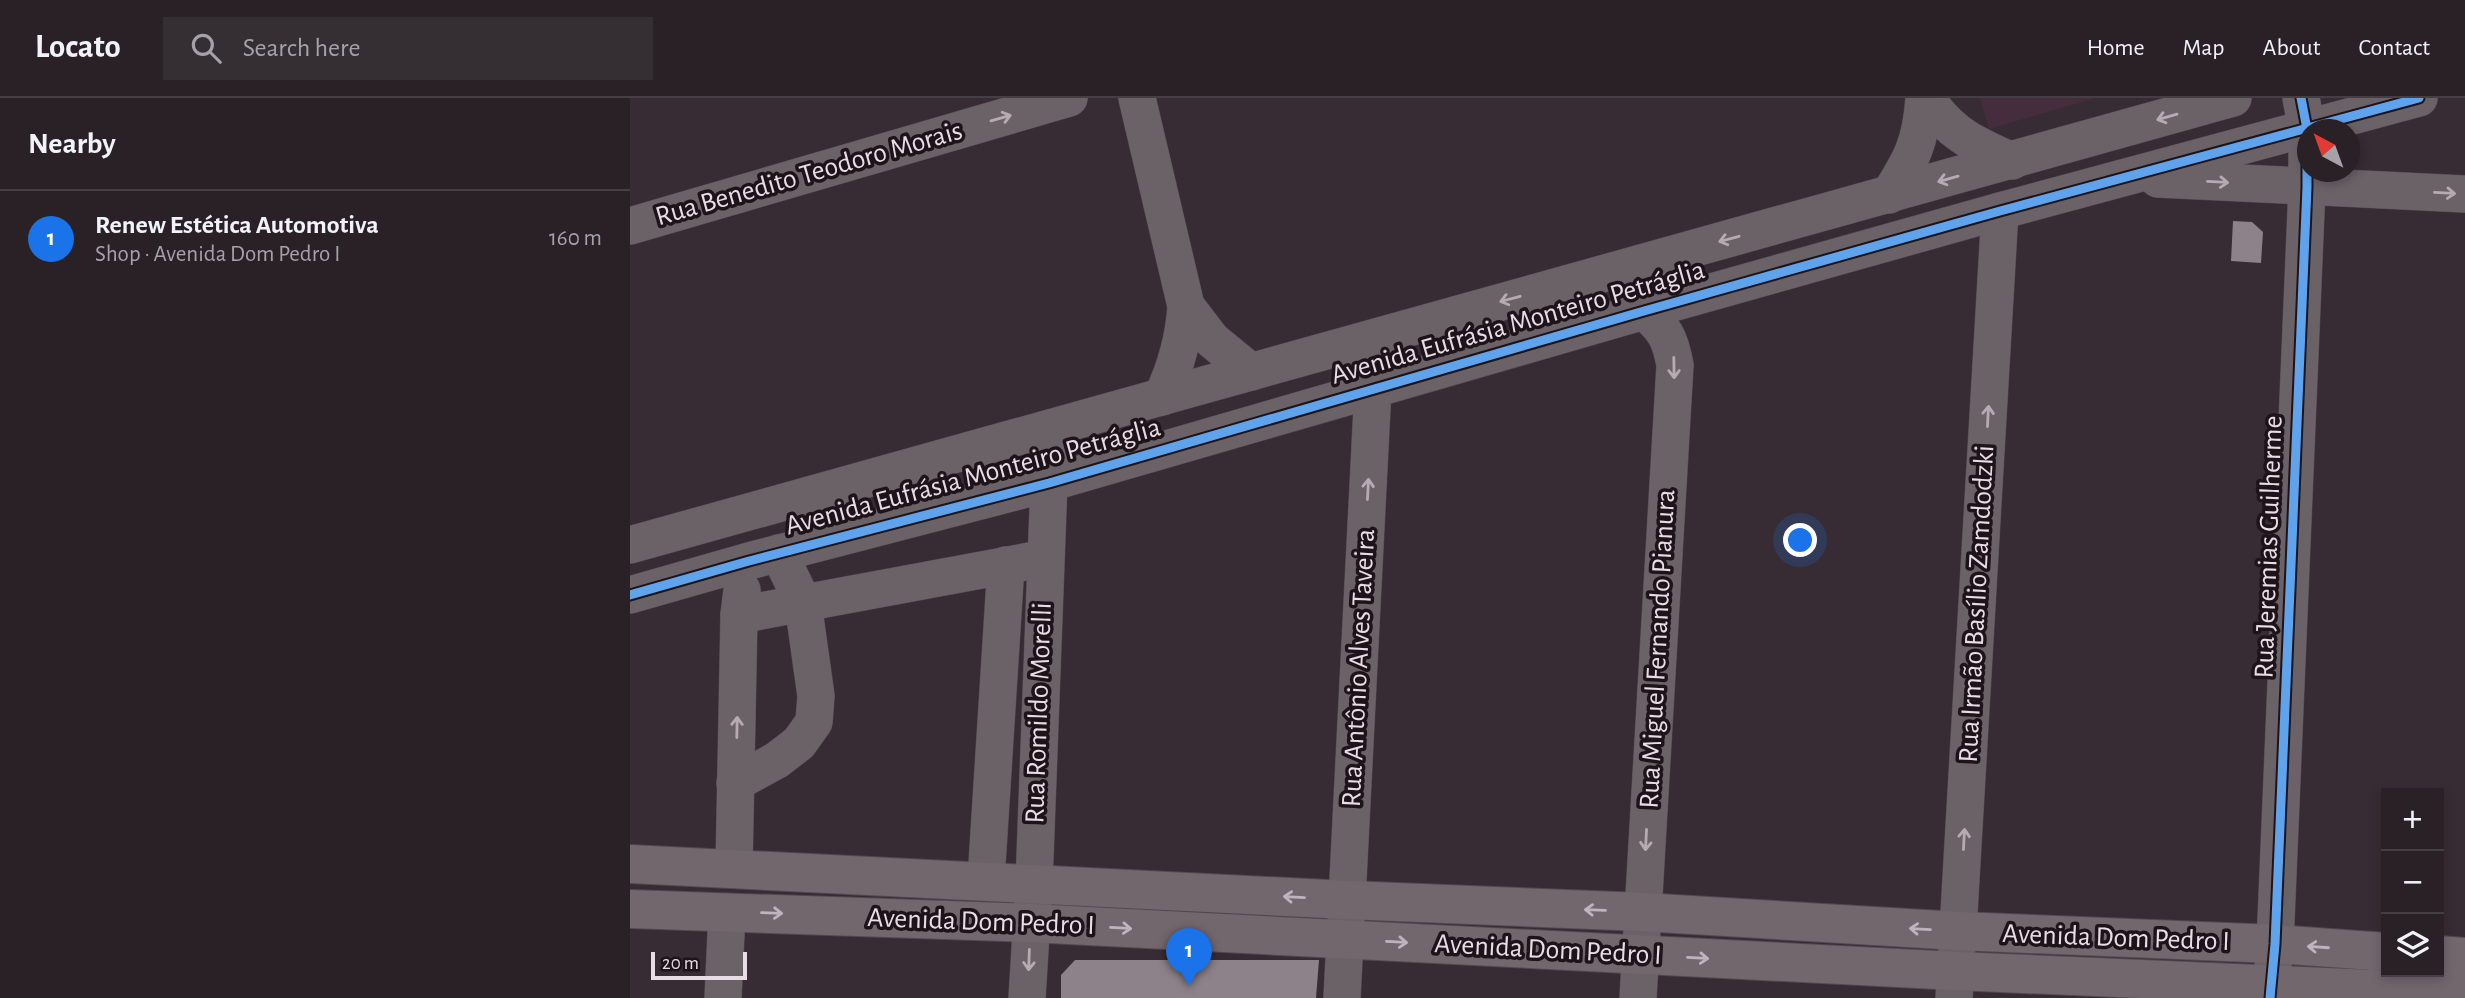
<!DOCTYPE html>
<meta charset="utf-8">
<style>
body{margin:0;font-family:"Alegreya Sans",sans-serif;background:#352e32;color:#f1f3f6}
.controls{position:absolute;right:21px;bottom:21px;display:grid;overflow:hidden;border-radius:0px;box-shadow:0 4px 10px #0003}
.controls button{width:63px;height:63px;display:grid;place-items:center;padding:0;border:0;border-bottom:2px solid #453e43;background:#292126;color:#f1f3f6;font:35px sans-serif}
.compass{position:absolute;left:1667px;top:21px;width:63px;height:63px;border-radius:50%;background:#292126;box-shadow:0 4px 10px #0003;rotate:319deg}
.scale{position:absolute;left:21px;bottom:18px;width:96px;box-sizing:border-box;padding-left:7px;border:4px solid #e9dce4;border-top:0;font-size:19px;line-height:24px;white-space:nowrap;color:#e9dce4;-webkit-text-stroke:5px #1d1419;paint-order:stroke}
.you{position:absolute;left:1171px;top:443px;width:24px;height:24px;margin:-18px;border:5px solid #fff;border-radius:50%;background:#1a73e8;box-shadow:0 0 0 10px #1a73e833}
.badge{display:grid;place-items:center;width:46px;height:46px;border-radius:50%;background:#1a73e8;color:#fff;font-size:23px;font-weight:700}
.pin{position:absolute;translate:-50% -58px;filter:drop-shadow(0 2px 4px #0008)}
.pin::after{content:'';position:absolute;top:37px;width:24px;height:21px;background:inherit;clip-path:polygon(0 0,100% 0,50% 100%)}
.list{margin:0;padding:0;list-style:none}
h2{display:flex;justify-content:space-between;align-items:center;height:91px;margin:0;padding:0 28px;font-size:30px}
h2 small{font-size:23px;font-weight:400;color:#a5a3a7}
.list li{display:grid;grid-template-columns:46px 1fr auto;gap:21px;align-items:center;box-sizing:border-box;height:98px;padding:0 28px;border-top:2px solid #453e43}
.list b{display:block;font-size:26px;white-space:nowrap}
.list p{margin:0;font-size:23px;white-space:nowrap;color:#a5a3a7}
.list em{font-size:23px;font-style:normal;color:#a5a3a7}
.icon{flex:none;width:38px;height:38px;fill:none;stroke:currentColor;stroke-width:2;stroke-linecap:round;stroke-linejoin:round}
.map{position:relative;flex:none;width:1835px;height:900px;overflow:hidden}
header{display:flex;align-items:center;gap:42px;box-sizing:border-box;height:98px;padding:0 35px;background:#292126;border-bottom:2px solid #453e43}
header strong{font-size:33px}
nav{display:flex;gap:38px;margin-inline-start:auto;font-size:24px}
.search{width:490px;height:63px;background:#352e32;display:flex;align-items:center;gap:18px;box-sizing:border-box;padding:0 24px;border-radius:0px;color:#a5a3a7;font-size:26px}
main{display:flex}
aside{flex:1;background:#292126}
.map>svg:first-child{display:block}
.built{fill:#452d3d}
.building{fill:#8d8289}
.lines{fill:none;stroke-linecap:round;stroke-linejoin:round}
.minor-casing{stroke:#52494f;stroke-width:38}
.major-casing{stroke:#52494f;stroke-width:40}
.minor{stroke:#6b6268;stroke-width:37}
.major{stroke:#73676e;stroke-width:38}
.cycleway-casing{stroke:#1d1419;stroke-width:13}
.cycleway{stroke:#60a3ed;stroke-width:9}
.oneway{stroke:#b7abb2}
.oneway2{stroke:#c0b3bb}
.labels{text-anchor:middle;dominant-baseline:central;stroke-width:7;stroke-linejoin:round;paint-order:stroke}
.street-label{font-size:28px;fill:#e9dce4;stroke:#1d1419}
</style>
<header>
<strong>Locato</strong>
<div class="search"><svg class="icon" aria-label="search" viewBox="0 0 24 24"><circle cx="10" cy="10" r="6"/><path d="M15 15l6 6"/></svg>Search here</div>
<nav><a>Home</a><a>Map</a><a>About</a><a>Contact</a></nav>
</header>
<main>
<aside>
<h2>Nearby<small></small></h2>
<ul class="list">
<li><span class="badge">1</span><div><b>Renew Estética Automotiva</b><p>Shop · Avenida Dom Pedro I</p></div><em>160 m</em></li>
</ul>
</aside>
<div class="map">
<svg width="1835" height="900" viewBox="0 0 1835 900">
<rect width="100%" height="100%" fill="#372c33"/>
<polygon class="built" points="1350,0 1466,0 1359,31"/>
<g class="building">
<polygon points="1603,123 1622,124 1633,134 1631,165 1601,163"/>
<polygon points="445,862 689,862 686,900 431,900 431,877"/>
</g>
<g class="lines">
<defs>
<g id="minor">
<path d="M507 0 556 208C554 241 546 269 532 299"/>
<path d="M1296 0C1322 37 1342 45 1382 63"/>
<polyline points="1528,81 1835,96"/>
<path d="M1259 97C1282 61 1291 44 1294 0"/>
<polyline points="0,128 439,0"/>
<polyline points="556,208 582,242 621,274"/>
<polyline points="0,447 1603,0"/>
<polyline points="0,497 119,463 419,385 1014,213 1370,113 1789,0"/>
<polyline points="109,517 400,463"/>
<polyline points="105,685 147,662 169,645 184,624 186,598 173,505 149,455"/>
<polyline points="104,771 109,517 112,492"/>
<polyline points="356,782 376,467"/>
<polyline points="93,900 97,814"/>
<polyline points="397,900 404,786 421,330"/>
<polyline points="712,900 743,290 738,269"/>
<path d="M1008 900 1045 267C1040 240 1035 231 1014 213"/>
<polyline points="1324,900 1370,113"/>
<polyline points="1640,900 1645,846 1677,89 1677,31 1671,0"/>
</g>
<g id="major">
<polyline points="0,766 717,802 1012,814 1328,833 1645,846 1756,854"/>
<polyline points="0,811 400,825 1326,873 1835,895"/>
<polyline points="1809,857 1835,859"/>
</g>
</defs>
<use href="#minor" class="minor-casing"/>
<use href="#major" class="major-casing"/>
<use href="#minor" class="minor"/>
<use href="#major" class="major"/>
<defs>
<g id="cycleway">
<polyline points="0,497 119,463 419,385 1014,213 1370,113 1789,0"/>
<polyline points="1640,900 1645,846 1677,89 1677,31 1671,0"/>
</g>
</defs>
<use href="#cycleway" class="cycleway-casing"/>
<use href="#cycleway" class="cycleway"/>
</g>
<defs><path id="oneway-shaft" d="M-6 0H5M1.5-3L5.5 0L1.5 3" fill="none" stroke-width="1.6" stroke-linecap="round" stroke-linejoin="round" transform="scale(1.75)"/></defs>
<g class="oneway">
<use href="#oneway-shaft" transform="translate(1537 19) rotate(164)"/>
<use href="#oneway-shaft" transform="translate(371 20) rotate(-16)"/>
<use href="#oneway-shaft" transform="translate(1318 81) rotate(164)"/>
<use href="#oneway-shaft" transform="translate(1588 84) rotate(3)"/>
<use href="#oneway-shaft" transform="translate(1815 95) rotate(3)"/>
<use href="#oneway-shaft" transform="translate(1099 141) rotate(165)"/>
<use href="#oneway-shaft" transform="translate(880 201) rotate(165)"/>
<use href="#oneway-shaft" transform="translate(1044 270) rotate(89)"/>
<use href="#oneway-shaft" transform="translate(1358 318) rotate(-87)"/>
<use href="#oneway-shaft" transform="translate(738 391) rotate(-87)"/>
<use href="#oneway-shaft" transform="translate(107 629) rotate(-89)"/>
<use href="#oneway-shaft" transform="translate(1334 741) rotate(-87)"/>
<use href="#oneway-shaft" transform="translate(1016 742) rotate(93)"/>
<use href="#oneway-shaft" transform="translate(399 862) rotate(92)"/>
</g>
<g class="oneway2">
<use href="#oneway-shaft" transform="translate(664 799) rotate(-177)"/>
<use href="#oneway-shaft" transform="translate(965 812) rotate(-178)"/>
<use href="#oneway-shaft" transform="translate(142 815) rotate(2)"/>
<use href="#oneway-shaft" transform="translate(491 830) rotate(3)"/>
<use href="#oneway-shaft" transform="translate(1290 831) rotate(-177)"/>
<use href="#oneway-shaft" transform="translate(767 844) rotate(3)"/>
<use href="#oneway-shaft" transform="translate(1688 849) rotate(-176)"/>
<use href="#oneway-shaft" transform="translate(1068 860) rotate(3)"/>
</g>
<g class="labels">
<g class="street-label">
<text transform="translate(179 76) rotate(-16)">Rua Benedito Teodoro Morais</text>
<text transform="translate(888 225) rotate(-16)">Avenida Eufrásia Monteiro Petráglia</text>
<text transform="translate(343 379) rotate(-15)">Avenida Eufrásia Monteiro Petráglia</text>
<text transform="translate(1639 449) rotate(-88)">Rua Jeremias Guilherme</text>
<text transform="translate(1347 506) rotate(-87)">Rua Irmão Basílio Zamdodzki</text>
<text transform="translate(1028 551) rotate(-87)">Rua Miguel Fernando Pianura</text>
<text transform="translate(729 570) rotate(-87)">Rua Antônio Alves Taveira</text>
<text transform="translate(409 615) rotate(-88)">Rua Romildo Morelli</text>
<text transform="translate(351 824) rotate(2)">Avenida Dom Pedro I</text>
<text transform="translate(1486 840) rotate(2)">Avenida Dom Pedro I</text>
<text transform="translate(918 852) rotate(3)">Avenida Dom Pedro I</text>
</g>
</g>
</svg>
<div class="controls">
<button>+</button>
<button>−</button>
<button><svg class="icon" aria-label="layers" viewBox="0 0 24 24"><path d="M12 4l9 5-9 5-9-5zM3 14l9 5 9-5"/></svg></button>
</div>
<svg class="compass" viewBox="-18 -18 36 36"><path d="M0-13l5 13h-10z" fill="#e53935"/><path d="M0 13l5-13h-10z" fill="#a5a3a7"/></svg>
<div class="scale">20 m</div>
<div class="you"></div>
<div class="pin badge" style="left:559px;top:888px">1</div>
</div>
</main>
